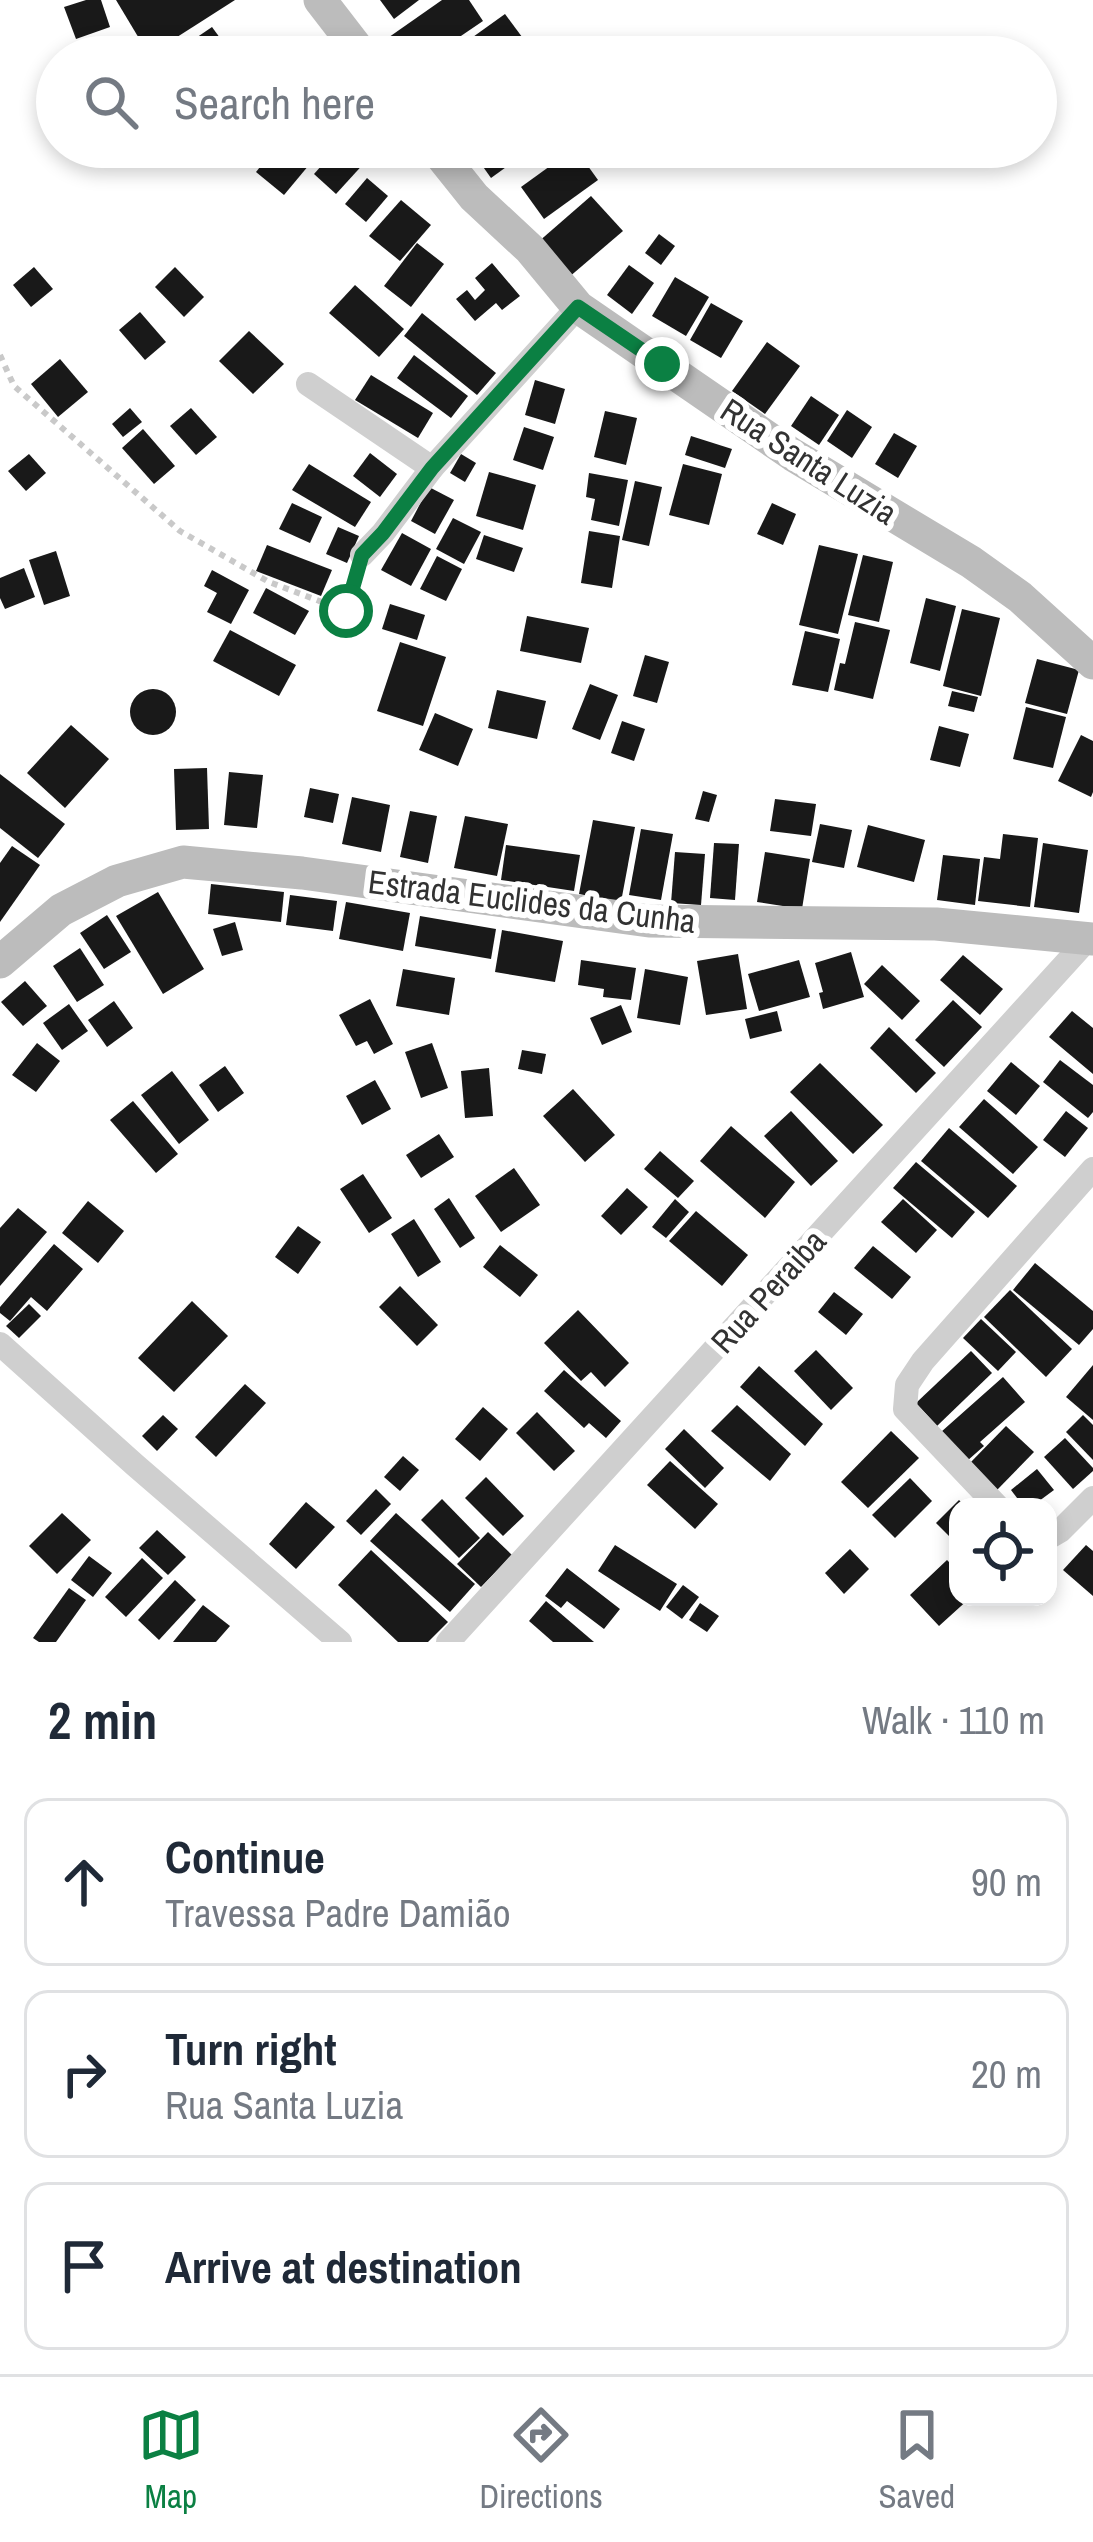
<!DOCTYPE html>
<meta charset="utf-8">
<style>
body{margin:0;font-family:"Archivo Narrow",sans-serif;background:#f6f6f7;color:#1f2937}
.controls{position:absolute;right:36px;bottom:36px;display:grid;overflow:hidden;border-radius:24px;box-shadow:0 6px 18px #0003}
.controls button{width:108px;height:108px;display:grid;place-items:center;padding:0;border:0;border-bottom:3px solid #e0e1e3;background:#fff;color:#1f2937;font:60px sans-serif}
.stop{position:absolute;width:36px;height:36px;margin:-27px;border:9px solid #0b8043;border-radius:50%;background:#fff}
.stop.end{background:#0b8043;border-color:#fff;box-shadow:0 3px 12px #0008}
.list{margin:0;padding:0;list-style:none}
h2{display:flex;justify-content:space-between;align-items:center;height:156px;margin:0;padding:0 48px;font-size:51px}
h2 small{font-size:39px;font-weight:400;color:#747a83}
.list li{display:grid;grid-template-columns:78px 1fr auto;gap:36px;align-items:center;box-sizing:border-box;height:168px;margin:0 24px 24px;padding:0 24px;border:3px solid #e0e1e3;border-radius:24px}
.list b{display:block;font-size:45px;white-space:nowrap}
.list p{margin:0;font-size:39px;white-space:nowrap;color:#747a83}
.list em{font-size:39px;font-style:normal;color:#747a83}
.icon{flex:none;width:66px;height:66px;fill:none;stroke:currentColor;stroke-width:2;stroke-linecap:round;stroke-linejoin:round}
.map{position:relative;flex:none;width:1093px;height:1642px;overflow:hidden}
.search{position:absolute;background:#fff;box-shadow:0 6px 18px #0003;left:36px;right:36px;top:36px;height:132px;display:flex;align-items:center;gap:30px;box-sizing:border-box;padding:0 42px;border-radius:66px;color:#747a83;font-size:45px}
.sheet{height:732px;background:#fff}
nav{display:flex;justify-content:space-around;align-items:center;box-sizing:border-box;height:168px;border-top:3px solid #e0e1e3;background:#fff;font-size:33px;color:#747a83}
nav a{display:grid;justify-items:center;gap:6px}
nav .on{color:#0b8043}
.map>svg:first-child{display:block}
.building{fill:#191919}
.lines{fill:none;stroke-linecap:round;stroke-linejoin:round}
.path{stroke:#c9c9c9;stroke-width:6;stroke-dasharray:6 6;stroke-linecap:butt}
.street{stroke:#cfcfcf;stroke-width:24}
.secondary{stroke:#bcbcbc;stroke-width:33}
.route{stroke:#0b8043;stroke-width:15}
.labels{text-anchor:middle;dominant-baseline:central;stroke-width:12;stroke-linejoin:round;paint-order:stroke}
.street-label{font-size:33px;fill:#323232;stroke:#fff}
</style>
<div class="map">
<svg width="1093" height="1642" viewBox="0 0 1093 1642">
<rect width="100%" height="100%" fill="#fff"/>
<g class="building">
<polygon points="86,0 101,0 110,27 76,39 64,7"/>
<polygon points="116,0 235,0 149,55"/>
<polygon points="380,0 419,0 394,19"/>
<polygon points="442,0 469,0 483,21 430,57 392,57 382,42"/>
<polygon points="505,14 525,41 502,57 445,57"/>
<polygon points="212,27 231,53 224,57 168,57"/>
<polygon points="276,147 324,147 284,195 256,172"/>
<polygon points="338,147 352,147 367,160 336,194 314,174"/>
<polygon points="469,147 534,147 491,178"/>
<polygon points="575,148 598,180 544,219 521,187"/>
<polygon points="367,178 388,196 366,222 345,204"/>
<polygon points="591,196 623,231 568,278 537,243"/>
<polygon points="401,200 431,225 400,261 369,236"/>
<polygon points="659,234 675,246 661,265 645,253"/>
<polygon points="417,243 444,264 411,307 384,286"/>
<polygon points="492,263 520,296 502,310 496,303 475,321 456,299 467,290 475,300 485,290 475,278"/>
<polygon points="629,265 654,283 632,314 607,295"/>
<polygon points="34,267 53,289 31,307 13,285"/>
<polygon points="175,267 204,297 184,317 155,287"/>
<polygon points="675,277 709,297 686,336 652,316"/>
<polygon points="355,285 404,329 379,357 329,313"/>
<polygon points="711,303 743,321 721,358 690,340"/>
<polygon points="140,312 166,342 145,360 119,330"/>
<polygon points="422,313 496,373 477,395 404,336"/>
<polygon points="249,331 284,364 253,394 219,361"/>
<polygon points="767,342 800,366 765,414 732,391"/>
<polygon points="414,355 468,396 451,418 397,378"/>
<polygon points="60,359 88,392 58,417 31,384"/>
<polygon points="371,375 433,413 418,438 355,400"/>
<polygon points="535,380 565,389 555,424 525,415"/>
<polygon points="811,396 839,415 819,445 791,426"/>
<polygon points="130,408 142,422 123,437 112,424"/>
<polygon points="191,408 217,437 196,455 170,426"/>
<polygon points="847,410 872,427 852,458 827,441"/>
<polygon points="605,411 637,418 626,465 594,457"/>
<polygon points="524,427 554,437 543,470 513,460"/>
<polygon points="143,429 175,466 154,484 122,448"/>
<polygon points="894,433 917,446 898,478 875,464"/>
<polygon points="691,436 732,449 725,468 685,455"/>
<polygon points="370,453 397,474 380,497 353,476"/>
<polygon points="29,454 46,473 26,491 8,471"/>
<polygon points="461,454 476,463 465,482 450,473"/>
<polygon points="309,464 371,502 355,527 292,490"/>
<polygon points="683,464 722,474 709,525 669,515"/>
<polygon points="489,472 536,485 523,530 476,516"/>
<polygon points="589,473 628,480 619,526 591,520 595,499 586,497"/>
<polygon points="635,481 662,487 649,546 622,540"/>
<polygon points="429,487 454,500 435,534 411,521"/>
<polygon points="292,503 322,517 310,543 279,529"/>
<polygon points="772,503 796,514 783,545 757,534"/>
<polygon points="453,518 481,532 464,564 436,549"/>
<polygon points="338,527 359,536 347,563 326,554"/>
<polygon points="589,531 620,536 612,588 581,583"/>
<polygon points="402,533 431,549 411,586 381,570"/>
<polygon points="484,535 523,548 514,572 476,559"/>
<polygon points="267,545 332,570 321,596 256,571"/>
<polygon points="819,545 858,554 838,634 799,625"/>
<polygon points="56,551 70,596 44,605 29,560"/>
<polygon points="863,555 893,562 879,622 848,615"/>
<polygon points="437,556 462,569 446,601 420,589"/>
<polygon points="24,568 35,597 5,609 0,598 0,578"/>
<polygon points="212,570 249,590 231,624 207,612 217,593 204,586"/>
<polygon points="266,588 309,611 295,635 253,613"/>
<polygon points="926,598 956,606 940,671 910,663"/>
<polygon points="390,604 425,615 417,640 382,629"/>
<polygon points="962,609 1000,618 981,696 943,686"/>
<polygon points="527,616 589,628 581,663 520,651"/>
<polygon points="855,622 890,630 873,699 834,690 840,663 845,664"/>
<polygon points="230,630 296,665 279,696 213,661"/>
<polygon points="805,631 840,639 828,692 792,685"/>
<polygon points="400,642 446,657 423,726 377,711"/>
<polygon points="645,655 669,662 657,703 633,696"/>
<polygon points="1037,659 1079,670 1067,714 1025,703"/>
<polygon points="590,684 618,695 600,740 572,729"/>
<circle cx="153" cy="712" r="23"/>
<polygon points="497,690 546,701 537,739 488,728"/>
<polygon points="952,691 978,697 974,712 948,706"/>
<polygon points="1026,707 1066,717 1053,768 1013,759"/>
<polygon points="435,713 473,729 458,766 419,750"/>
<polygon points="622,721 645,729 634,761 611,753"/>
<polygon points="71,725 109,759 65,808 27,773"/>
<polygon points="939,726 969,734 960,767 930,760"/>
<polygon points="1081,735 1093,741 1093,792 1091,797 1058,781"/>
<polygon points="207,768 209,829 176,830 174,769"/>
<polygon points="229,772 263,775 257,828 224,825"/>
<polygon points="0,774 65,824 38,858 0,828"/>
<polygon points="310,788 339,794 333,823 304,817"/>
<polygon points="703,791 717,795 709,822 695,819"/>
<polygon points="352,797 390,805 381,852 342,844"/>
<polygon points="775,799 816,804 811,836 770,831"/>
<polygon points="410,811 437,816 428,863 400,857"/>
<polygon points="465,816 508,824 497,876 454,868"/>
<polygon points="593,820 635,827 621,902 579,894"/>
<polygon points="820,824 852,830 844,868 812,862"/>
<polygon points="868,825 925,840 914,882 857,867"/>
<polygon points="641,829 673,834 661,900 629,895"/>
<polygon points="1003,834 1038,838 1030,907 978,901 984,857 1000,859"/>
<polygon points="714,843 739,844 735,900 710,898"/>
<polygon points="1043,843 1088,850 1079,913 1034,907"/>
<polygon points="506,845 580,855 574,891 501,880"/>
<polygon points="12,846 40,865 0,922 0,863"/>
<polygon points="675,852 705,854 701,905 671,903"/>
<polygon points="765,852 810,859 802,909 757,902"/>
<polygon points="943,855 980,859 975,905 937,900"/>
<polygon points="211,884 284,892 281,922 208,914"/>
<polygon points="158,892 204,969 163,994 116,916"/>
<polygon points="290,895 337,901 333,931 286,925"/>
<polygon points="346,902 410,913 403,951 339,939"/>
<polygon points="107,915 131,952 104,969 80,933"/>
<polygon points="420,916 496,929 491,959 415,946"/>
<polygon points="235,922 243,950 222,956 213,929"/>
<polygon points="502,930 563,941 555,982 495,972"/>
<polygon points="80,948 104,985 77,1002 53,966"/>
<polygon points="851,952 864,997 823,1009 819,993 823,992 815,963"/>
<polygon points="738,954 747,1009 706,1015 697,961"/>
<polygon points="963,955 1003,989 980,1015 940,980"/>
<polygon points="581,960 636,968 631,1000 603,997 604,989 578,985"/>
<polygon points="799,960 810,997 759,1011 748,974"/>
<polygon points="882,965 920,1001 902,1020 864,984"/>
<polygon points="403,969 455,978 449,1015 396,1006"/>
<polygon points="645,969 688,977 680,1025 637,1018"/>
<polygon points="25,981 47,1006 23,1026 1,1002"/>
<polygon points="370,999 393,1044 374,1054 367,1041 356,1046 339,1015"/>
<polygon points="953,1000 982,1027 944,1067 915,1040"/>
<polygon points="114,1001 133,1028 107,1047 88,1020"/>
<polygon points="69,1004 88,1031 62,1050 43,1023"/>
<polygon points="621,1005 632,1032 602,1045 590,1018"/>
<polygon points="777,1011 782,1031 750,1039 745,1019"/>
<polygon points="1072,1011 1093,1028 1093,1074 1049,1037"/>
<polygon points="889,1027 936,1073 916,1093 870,1048"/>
<polygon points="37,1043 60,1061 36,1092 12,1075"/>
<polygon points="432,1043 448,1088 421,1098 405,1052"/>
<polygon points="522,1050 546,1054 542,1074 518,1069"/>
<polygon points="1060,1060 1093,1085 1093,1112 1088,1118 1043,1082"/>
<polygon points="1011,1062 1040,1086 1016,1115 987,1091"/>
<polygon points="820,1063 883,1125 853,1154 790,1092"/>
<polygon points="225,1066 244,1093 218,1112 199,1085"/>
<polygon points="489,1068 493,1116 465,1118 461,1071"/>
<polygon points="172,1071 209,1120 179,1144 141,1095"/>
<polygon points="375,1080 391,1109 362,1125 346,1096"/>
<polygon points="573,1089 615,1135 585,1162 543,1116"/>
<polygon points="984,1099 1038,1147 1013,1174 959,1127"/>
<polygon points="133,1101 178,1154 156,1173 110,1120"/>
<polygon points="791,1111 838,1161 811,1186 764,1136"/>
<polygon points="1066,1111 1088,1128 1065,1157 1043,1140"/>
<polygon points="731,1126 795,1182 765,1218 700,1161"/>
<polygon points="949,1128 1017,1186 988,1218 921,1161"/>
<polygon points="439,1134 454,1157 421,1178 406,1155"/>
<polygon points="660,1151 694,1181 678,1198 644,1169"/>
<polygon points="916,1162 975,1212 952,1238 893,1188"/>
<polygon points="514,1168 540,1205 501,1232 475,1196"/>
<polygon points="363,1174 392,1218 369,1233 340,1189"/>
<polygon points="627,1188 648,1207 621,1235 601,1216"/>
<polygon points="449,1198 475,1238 460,1248 434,1209"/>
<polygon points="675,1199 689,1212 666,1238 652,1227"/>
<polygon points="903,1199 937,1230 916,1253 881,1222"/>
<polygon points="88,1201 124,1231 98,1263 62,1233"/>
<polygon points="18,1208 47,1232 0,1286 0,1228"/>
<polygon points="696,1211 748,1255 722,1286 669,1241"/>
<polygon points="414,1219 441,1262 418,1277 391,1234"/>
<polygon points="298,1226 321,1242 298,1274 275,1257"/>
<polygon points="54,1244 83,1269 47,1311 31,1297 10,1321 0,1313 0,1307"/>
<polygon points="500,1245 538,1275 520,1297 483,1267"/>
<polygon points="873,1246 911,1277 892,1299 854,1268"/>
<polygon points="1035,1263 1093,1311 1093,1329 1079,1345 1013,1290"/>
<polygon points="400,1286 438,1325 417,1346 379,1307"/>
<polygon points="1010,1290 1072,1349 1046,1377 984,1317"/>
<polygon points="834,1292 863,1314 846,1335 818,1312"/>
<polygon points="192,1301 228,1336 174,1392 138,1358"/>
<polygon points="29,1304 41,1316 19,1338 6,1326"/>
<polygon points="578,1310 629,1363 605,1387 591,1372 581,1381 544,1343"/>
<polygon points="981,1319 1016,1352 998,1371 963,1338"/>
<polygon points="816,1350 853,1388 831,1410 794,1371"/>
<polygon points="971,1351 992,1373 937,1426 916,1403"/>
<polygon points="1093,1365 1093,1420 1066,1397"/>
<polygon points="759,1366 823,1424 805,1446 740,1387"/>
<polygon points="564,1370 621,1421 606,1438 589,1423 584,1428 544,1391"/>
<polygon points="1003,1377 1025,1402 980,1442 984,1446 967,1461 941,1432"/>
<polygon points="245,1384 266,1403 216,1457 195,1437"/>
<polygon points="737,1405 791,1454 770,1481 711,1431"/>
<polygon points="483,1407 508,1429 480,1461 455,1439"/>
<polygon points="537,1412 575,1451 554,1471 516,1433"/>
<polygon points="163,1415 178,1429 157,1451 142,1436"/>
<polygon points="1083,1415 1093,1425 1093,1460 1066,1432"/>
<polygon points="1006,1426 1034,1452 997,1490 970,1463"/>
<polygon points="684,1429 724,1468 705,1488 665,1449"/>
<polygon points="891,1431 919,1458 868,1508 841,1482"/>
<polygon points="1065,1438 1093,1468 1093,1471 1073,1489 1044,1457"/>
<polygon points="403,1456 419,1470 400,1491 384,1477"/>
<polygon points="670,1461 718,1504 695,1529 647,1485"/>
<polygon points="1037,1469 1054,1490 1031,1507 1024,1507 1011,1490"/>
<polygon points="486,1477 524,1516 503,1536 465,1498"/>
<polygon points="910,1478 932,1501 895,1538 872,1515"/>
<polygon points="376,1489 391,1504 361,1535 346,1521"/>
<polygon points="442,1499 480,1538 459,1558 421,1520"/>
<polygon points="959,1500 966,1507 958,1507 958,1537 954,1541 936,1523"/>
<polygon points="306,1502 335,1527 296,1569 269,1544"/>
<polygon points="62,1513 91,1540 57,1574 29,1546"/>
<polygon points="396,1513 475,1584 450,1612 370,1541"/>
<polygon points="157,1530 186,1557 168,1575 139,1548"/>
<polygon points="488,1532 512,1555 481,1587 457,1564"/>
<polygon points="615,1545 677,1584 660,1611 598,1571"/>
<polygon points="1086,1545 1093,1551 1093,1596 1063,1570"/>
<polygon points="850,1549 869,1569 844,1594 825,1573"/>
<polygon points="371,1550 448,1622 428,1642 398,1642 338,1585"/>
<polygon points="89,1556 112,1573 93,1597 71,1580"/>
<polygon points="142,1558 163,1578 126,1617 105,1597"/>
<polygon points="947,1560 958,1571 958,1597 971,1597 939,1626 910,1595"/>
<polygon points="567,1568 620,1609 604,1629 567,1601 561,1608 545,1596"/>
<polygon points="175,1580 196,1600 159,1640 138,1620"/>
<polygon points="683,1585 699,1597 682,1619 666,1607"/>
<polygon points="69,1588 86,1600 56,1642 39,1642 33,1638"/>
<polygon points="546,1601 594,1642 553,1642 529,1621"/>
<polygon points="700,1603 719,1616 707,1632 689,1620"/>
<polygon points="203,1605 230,1626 216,1642 173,1642"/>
</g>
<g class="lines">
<polyline class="path" points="0,355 14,386 180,531 269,582 346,611 355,581"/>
<g class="street">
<polyline points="308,384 432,468"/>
<polyline points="362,555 383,533 432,468 578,307"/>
<polyline points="0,1344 135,1465 340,1642"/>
<polyline points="998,1507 905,1409 907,1385 923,1361 1093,1169"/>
<polyline points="1048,1538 1060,1531 1093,1498"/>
<polyline points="448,1642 1088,939"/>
</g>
<g class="secondary">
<polyline points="320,0 364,57"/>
<polyline points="434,147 474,197 530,249 578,307 793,455 971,562 1020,597 1093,663"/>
<polyline points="0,962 61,910 117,881 183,862 302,873 649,921 936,924 1093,939"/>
</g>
</g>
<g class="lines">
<polyline class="route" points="346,611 362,555 383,533 432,468 578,307 662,364"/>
</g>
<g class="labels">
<g class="street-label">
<text transform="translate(809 461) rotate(33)">Rua Santa Luzia</text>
<text transform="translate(532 901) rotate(7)">Estrada Euclides da Cunha</text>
<text transform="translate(768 1291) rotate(-48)">Rua Peraiba</text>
</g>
</g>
</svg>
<div class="controls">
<button><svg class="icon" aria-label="locate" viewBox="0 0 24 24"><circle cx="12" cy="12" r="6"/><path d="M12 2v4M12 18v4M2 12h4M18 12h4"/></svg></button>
</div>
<div class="stop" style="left:346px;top:611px"></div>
<div class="stop end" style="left:662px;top:364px"></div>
<div class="search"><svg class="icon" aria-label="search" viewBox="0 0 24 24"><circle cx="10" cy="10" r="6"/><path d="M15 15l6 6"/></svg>Search here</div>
</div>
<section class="sheet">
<h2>2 min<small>Walk · 110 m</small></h2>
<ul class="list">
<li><svg class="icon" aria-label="ahead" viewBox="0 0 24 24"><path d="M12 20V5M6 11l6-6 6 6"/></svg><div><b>Continue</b><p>Travessa Padre Damião</p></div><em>90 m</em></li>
<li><svg class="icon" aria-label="right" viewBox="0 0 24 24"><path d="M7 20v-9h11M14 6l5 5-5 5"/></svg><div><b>Turn right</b><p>Rua Santa Luzia</p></div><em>20 m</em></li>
<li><svg class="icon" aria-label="arrive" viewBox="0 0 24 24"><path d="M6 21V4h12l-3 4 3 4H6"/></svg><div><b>Arrive at destination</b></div></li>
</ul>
</section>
<nav>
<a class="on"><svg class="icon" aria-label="map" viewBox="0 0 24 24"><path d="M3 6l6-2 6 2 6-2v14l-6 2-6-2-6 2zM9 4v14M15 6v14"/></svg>Map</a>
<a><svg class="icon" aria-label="directions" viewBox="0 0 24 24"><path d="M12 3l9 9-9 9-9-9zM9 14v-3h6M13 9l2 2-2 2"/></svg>Directions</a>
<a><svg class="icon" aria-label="saved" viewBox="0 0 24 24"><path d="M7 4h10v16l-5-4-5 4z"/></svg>Saved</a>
</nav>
